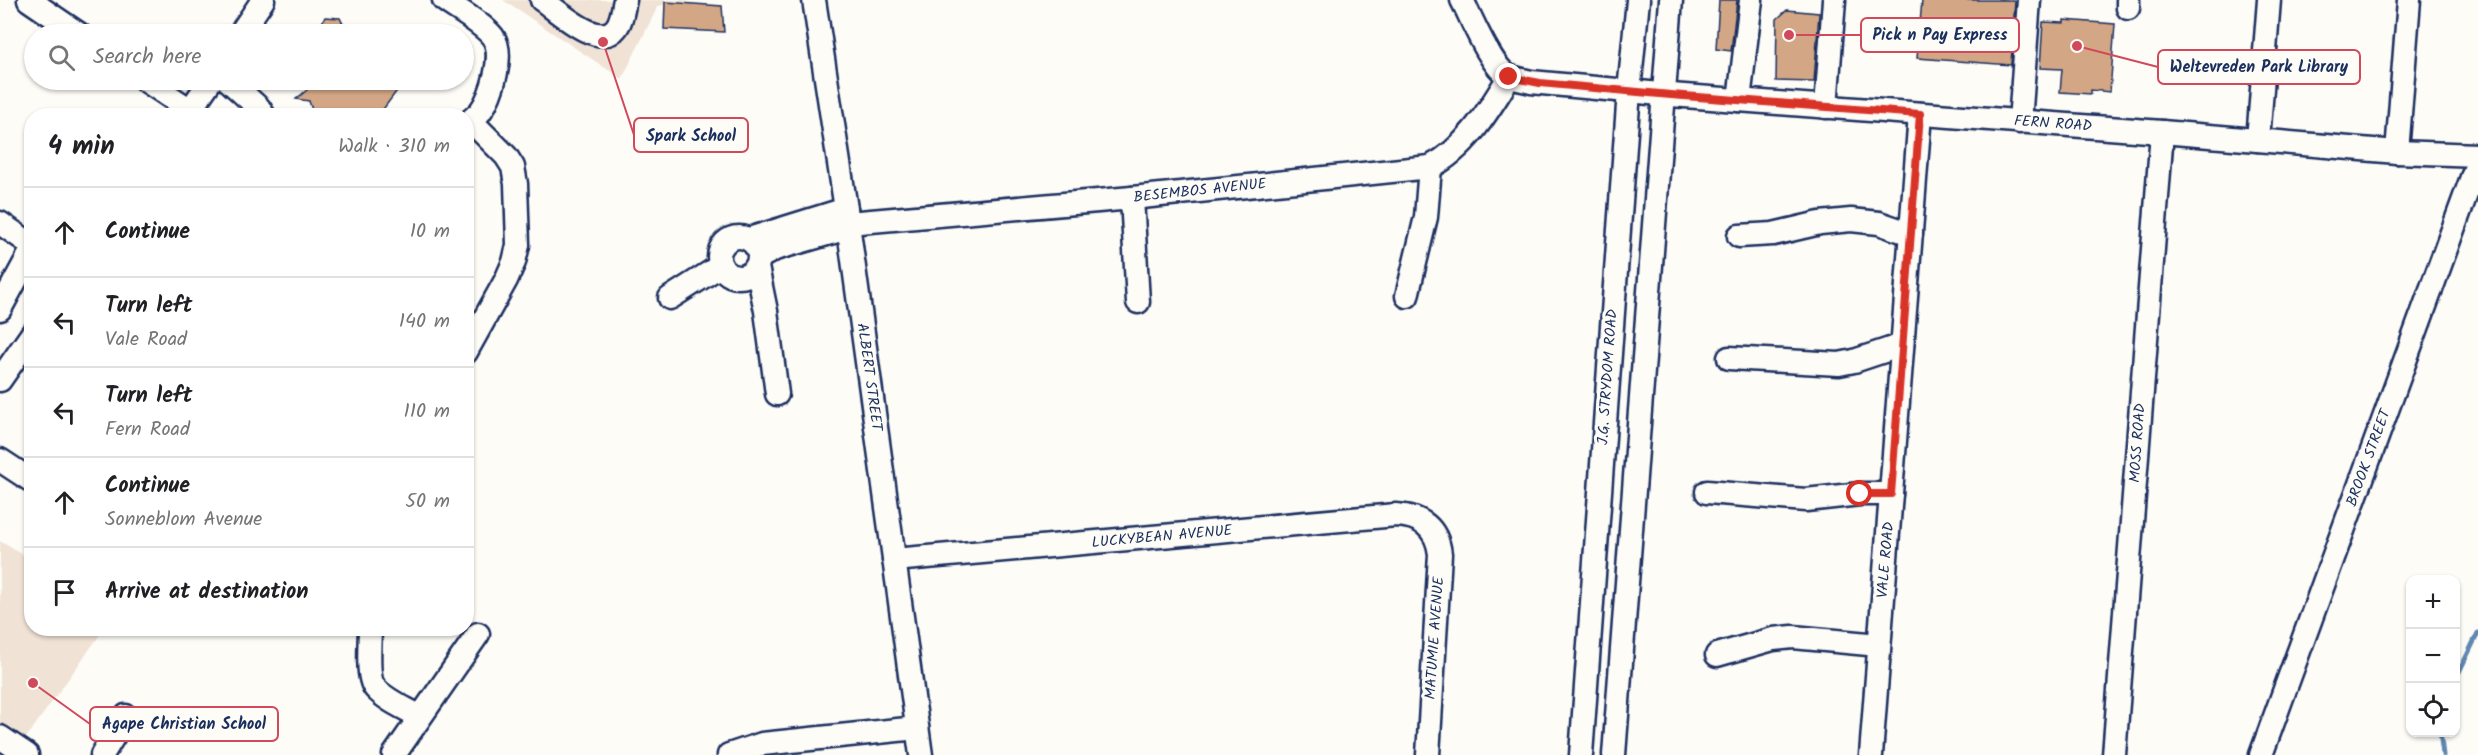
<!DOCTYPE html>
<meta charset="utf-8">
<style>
body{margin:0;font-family:Kalam,sans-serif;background:#f2f2f2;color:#202124}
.controls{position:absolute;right:18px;bottom:18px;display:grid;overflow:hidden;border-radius:12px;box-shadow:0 2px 4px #0004}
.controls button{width:54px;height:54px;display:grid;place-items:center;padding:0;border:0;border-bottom:2px solid #e0e0e0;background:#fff;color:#202124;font:30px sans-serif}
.stop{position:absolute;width:18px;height:18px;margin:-14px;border:4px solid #d93025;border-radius:50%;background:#fff}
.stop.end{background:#d93025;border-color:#fff;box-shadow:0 2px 6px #0008}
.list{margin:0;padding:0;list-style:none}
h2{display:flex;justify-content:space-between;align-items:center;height:78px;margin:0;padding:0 24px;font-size:26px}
h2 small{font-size:20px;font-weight:400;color:#757577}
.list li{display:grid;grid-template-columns:39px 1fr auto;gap:18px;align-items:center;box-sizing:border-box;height:90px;padding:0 24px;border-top:2px solid #e0e0e0}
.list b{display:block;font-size:22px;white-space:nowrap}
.list p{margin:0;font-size:20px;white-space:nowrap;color:#757577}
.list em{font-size:20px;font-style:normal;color:#757577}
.icon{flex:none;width:33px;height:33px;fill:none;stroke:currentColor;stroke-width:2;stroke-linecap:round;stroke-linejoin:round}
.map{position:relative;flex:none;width:2478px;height:755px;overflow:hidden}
.search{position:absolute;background:#fff;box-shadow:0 2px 4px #0004;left:24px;top:24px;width:450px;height:66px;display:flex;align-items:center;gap:15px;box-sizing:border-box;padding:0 21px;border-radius:33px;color:#757577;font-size:22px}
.panel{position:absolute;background:#fff;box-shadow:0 2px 4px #0004;left:24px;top:108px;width:450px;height:528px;border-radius:24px}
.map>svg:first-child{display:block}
.built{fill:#f0e2d5}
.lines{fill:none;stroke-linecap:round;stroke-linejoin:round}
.stream{stroke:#5e87b1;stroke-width:5}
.building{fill:#d3a785;stroke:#1b2f5e;stroke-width:1.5}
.minor-casing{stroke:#1b2f5e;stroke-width:27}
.minor{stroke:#fdfcf7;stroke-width:22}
.route{stroke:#d93025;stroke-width:8}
.labels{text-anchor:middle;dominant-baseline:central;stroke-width:6;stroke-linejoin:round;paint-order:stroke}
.street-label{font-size:15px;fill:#1b2f5e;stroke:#fdfcf7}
.leader{fill:none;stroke:#d1495b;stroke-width:2}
.callout-dot{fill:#d1495b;stroke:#fdfcf7;stroke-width:2}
.callout{fill:#fdfcf7;stroke:#d1495b;stroke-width:2}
.callout-label{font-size:16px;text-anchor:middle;font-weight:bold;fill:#1b2f5e}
</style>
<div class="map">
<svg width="2478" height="755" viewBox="0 0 2478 755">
<rect width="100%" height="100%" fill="#fdfcf7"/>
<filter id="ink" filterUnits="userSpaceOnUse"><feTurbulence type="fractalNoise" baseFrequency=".0167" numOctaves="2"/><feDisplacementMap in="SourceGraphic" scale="12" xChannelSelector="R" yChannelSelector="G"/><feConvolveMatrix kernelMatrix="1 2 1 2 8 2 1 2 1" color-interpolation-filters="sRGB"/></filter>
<g filter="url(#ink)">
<g class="built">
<polygon points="503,0 692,0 658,6 622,79"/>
<polygon points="0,541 31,560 32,628 104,629 18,749 0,737"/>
</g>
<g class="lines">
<g class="stream">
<polyline points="2456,678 2478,633"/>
<polyline points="2440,732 2443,755"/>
</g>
</g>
<g class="building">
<polygon points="1719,0 1737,0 1731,51 1716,49"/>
<polygon points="1922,0 2015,0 2011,65 1917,58"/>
<polygon points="665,2 722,6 724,32 664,29"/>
<polygon points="1787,10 1819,13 1814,82 1776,81 1777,19"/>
<polygon points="325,17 340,18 348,34 316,34"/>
<polygon points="2064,20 2115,24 2110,92 2091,90 2091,94 2060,92 2062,69 2040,68 2043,22 2064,23"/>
<polygon points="307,80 405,80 378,116 328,116 320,110 312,110 309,101 296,99 307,90"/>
</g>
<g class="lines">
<defs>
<g id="minor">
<polyline points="29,0 79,34"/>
<path d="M444 0C458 10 483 24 493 37 505 54 492 96 480 112 476 116 471 120 466 125"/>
<path d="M542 0C558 11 599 50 616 28 622 21 623 8 625 0"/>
<polyline points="814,0 846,209 921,755"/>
<path d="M1462 0C1472 19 1490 65 1508 76 1515 79 1524 80 1531 82L1671 95 2162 132 2397 152 2478 155"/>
<polyline points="2128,8 2128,0"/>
<polyline points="240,34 263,0"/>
<polyline points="145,80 190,110"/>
<polyline points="228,80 259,108 264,116"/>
<polyline points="1739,100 1751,0"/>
<polyline points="1826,107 1834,0"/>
<polyline points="186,116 211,80"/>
<polyline points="2020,122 2029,0"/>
<polyline points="2258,140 2269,0"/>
<polyline points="2397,152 2409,0"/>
<polyline points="1132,198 1138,302"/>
<polyline points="0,223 32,245"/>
<path d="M848 223 1132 198 1430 167C1466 149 1489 110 1509 77"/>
<polyline points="1739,236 1773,234 1820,223 1851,220 1879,223 1911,234"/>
<circle cx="739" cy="257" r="20"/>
<polyline points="749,239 846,209"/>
<polyline points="760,257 775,249 848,228"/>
<polyline points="757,267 766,311 777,394"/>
<polyline points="1407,296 1426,217 1430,167"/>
<polyline points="670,298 720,266"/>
<polyline points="0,309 32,250"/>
<polyline points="466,352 506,280 514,262 518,245 516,184 513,167 506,156 471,121"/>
<polyline points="1729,358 1839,364 1854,361 1902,345"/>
<polyline points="0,380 32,334"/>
<polyline points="0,460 32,481"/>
<polyline points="1707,492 1806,500 1860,494 1891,494"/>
<path d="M894 560 1396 515C1421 516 1437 528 1440 554L1428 755"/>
<path d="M370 628C370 643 366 680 376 689 387 701 407 709 420 717"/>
<polyline points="1717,655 1773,639 1793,637 1879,645"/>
<polyline points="0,737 27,755"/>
<polyline points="102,755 126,716"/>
<polyline points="394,755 478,634"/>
<polyline points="729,755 762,744 917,728"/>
<polyline points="1581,755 1629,91 1638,0"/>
<polyline points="1614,755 1671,0"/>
<polyline points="1871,755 1920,114"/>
<polyline points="2114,755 2162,132"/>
<polyline points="2261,755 2478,161"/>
</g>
</defs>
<use href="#minor" class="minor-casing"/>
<use href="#minor" class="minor"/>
</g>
</g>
<g class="lines" filter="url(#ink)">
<polyline class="route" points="1509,77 1540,83 1671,95 1920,114 1891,494 1860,494"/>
</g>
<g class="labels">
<g class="street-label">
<text transform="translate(2053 124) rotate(4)">FERN ROAD</text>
<text transform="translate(1200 191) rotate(-6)">BESEMBOS AVENUE</text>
<text transform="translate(869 377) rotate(82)">ALBERT STREET</text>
<text transform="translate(1608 377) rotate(-86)">J.G. STRYDOM ROAD</text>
<text transform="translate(2138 443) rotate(-86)">MOSS ROAD</text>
<text transform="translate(2369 458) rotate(-70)">BROOK STREET</text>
<text transform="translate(1162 537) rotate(-5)">LUCKYBEAN AVENUE</text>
<text transform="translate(1886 560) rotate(-85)">VALE ROAD</text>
<text transform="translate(1435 638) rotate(-86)">MATUMIE AVENUE</text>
</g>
</g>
<path class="leader" d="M1789 35L1861 35M2077 46L2158 67M603 42L634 135M33 683L90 724"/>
<g class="callout-dot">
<circle cx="1789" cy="35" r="6"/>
<circle cx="2077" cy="46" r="6"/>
<circle cx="603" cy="42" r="6"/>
<circle cx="33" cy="683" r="6"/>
</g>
<g class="callout">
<rect x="1861" y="18" width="158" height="34" rx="6"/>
<rect x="2158" y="50" width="202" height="34" rx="6"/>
<rect x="634" y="118" width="114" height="34" rx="6"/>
<rect x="90" y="707" width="188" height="34" rx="6"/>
</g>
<g class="callout-label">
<text x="1940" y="40">Pick n Pay Express</text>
<text x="2259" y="72">Weltevreden Park Library</text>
<text x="691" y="141">Spark School</text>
<text x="184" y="729">Agape Christian School</text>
</g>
</svg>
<div class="controls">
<button>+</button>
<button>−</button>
<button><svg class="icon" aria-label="locate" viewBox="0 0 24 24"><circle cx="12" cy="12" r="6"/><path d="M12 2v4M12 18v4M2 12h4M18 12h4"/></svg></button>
</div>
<div class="stop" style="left:1860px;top:494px"></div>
<div class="stop end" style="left:1509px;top:77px"></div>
<div class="search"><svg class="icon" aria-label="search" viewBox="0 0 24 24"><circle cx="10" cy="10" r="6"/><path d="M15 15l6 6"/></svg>Search here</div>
<section class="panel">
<h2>4 min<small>Walk · 310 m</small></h2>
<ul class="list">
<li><svg class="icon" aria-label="ahead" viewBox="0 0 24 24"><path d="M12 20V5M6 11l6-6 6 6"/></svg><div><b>Continue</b></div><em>10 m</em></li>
<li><svg class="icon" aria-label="left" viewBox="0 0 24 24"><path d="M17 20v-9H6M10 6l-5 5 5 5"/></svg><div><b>Turn left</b><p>Vale Road</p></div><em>140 m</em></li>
<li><svg class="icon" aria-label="left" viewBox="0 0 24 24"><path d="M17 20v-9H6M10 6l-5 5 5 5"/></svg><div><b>Turn left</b><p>Fern Road</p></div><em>110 m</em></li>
<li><svg class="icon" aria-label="ahead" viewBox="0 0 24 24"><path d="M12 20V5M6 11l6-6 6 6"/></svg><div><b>Continue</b><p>Sonneblom Avenue</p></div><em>50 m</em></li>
<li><svg class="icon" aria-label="arrive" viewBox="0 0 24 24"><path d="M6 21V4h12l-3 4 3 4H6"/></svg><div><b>Arrive at destination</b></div></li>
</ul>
</section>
</div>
